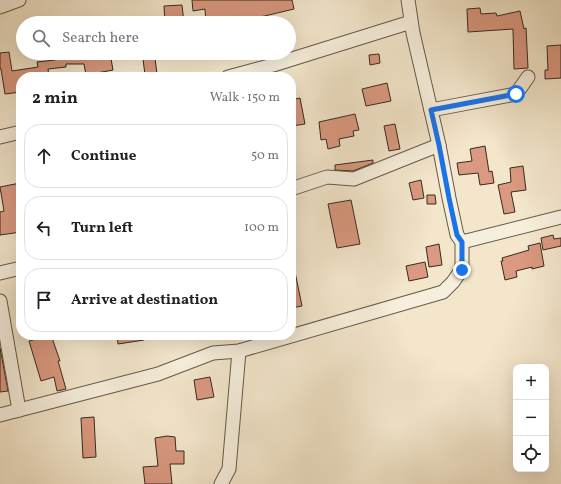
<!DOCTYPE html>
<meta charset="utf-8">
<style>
body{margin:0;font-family:Vollkorn,serif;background:#f2f2f2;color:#202124}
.controls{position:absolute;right:12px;bottom:12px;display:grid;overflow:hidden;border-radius:8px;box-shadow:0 4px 16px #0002}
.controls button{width:36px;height:36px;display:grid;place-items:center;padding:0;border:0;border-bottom:1px solid #e0e0e0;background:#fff;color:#202124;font:20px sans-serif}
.stop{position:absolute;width:12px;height:12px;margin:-9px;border:3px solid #1a73e8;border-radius:50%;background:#fff}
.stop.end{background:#1a73e8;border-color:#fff;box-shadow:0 1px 4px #0008}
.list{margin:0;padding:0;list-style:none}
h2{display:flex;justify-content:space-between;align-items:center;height:52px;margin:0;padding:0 16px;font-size:17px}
h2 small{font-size:13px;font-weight:400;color:#757577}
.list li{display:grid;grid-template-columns:26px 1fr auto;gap:12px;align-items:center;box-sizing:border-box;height:64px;margin:0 8px 8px;padding:0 8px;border:1px solid #e0e0e0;border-radius:16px}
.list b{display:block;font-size:15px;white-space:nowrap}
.list em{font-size:13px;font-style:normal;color:#757577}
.icon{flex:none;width:22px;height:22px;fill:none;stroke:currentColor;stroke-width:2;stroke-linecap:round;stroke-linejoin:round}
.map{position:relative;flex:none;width:561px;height:484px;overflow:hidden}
.search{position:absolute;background:#fff;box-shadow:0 4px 16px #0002;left:16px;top:16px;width:280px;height:44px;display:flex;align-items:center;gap:10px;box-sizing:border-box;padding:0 14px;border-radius:22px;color:#757577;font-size:15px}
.panel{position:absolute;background:#fff;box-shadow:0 4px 16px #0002;left:16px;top:72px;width:280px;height:268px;border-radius:16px}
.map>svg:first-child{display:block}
.building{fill:#da9980;stroke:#362b20}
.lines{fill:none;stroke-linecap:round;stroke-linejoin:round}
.street-casing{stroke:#655a4b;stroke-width:15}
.street{stroke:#f7efdd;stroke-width:13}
.route{stroke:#1a73e8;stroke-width:5}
</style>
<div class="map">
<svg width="561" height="484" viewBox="0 0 561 484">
<rect width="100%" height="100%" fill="#f3e6cb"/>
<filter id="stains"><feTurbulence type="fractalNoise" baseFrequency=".005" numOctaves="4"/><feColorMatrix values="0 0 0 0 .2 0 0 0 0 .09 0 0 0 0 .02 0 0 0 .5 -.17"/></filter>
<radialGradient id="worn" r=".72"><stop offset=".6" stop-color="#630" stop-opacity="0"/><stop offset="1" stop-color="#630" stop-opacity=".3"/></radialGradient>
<g class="building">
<polygon points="192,0 292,0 294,9 252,19 252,23 206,23 205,9 193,11"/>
<polygon points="182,5 184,23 165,23 164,6"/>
<polygon points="480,8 481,14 496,13 497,16 520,11 524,29 526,28 528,68 514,69 513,29 468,32 467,9"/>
<polygon points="561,45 561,78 545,79 545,70 548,70 547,46"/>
<polygon points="9,52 12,71 38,67 37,62 55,60 55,56 81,53 110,53 113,70 86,75 84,64 66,64 66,67 48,69 49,77 21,77 21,92 5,94 1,69 0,69 0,53"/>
<polygon points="379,54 380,63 370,65 369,55"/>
<polygon points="155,58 157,74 145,75 143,59"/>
<polygon points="387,83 391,101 366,106 362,89"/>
<polygon points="300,98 305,124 292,126 291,119 291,100"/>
<polygon points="355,114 359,130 353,131 354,136 339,139 340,146 328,149 326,139 321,140 319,122"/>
<polygon points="395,124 400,149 389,151 384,126"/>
<polygon points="485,146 489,172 492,171 494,183 480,185 478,173 459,175 457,163 472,161 470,149"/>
<polygon points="373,160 373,163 353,171 335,170 335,165"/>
<polygon points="523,166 526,190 511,192 515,212 504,214 498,185 511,182 510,168"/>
<polygon points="421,180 424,198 413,200 409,183"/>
<polygon points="20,183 21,232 0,235 0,212 4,211 0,187"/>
<polygon points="427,195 435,195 436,204 427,204"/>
<polygon points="351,200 360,244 337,248 328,204"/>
<polygon points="553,235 554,239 561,238 561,246 543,250 541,238"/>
<polygon points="540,243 544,266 532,269 532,267 516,271 517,277 505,280 501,261 503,261 502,258 529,250 528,246"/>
<polygon points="439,244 442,265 429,267 426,247"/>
<polygon points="425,262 428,277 409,281 406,266"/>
<polygon points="291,272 295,272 302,306 291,308"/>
<polygon points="35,335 51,335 60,361 58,361 66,389 57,391 54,377 41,381 29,341 36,339"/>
<polygon points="117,335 144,335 144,340 118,344"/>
<polygon points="0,348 8,391 0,392"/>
<polygon points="210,377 214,397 197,400 194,380"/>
<polygon points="94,417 96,457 83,458 81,418"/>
<polygon points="167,436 175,437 176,451 184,451 184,464 170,464 172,484 145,484 143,467 158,466 155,438"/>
</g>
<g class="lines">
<defs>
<g id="street">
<polyline points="0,7 19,0"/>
<polyline points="228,77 273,65 411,22"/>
<polyline points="431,110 516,94 528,77"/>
<polyline points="0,137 21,132"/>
<polyline points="291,189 327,177 354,179 439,145"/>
<polyline points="462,242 561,217"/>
<polyline points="0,273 21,268"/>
<polyline points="0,301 19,410"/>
<polyline points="0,415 158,374 213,353 239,351 443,292 453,282 462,269 462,242 457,235 449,198 439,145 413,33 408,0"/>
<polyline points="221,484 229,469 239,351"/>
</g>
</defs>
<use href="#street" class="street-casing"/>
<use href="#street" class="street"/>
</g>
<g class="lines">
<polyline class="route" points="462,270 462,242 457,235 449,198 439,145 431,110 516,94"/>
</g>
<rect width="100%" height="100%" filter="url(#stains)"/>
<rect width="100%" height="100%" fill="url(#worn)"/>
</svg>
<div class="controls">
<button>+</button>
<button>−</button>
<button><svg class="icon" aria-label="locate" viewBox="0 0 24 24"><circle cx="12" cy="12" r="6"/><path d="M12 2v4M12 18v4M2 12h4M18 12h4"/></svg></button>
</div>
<div class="stop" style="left:516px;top:94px"></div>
<div class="stop end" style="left:462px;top:270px"></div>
<div class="search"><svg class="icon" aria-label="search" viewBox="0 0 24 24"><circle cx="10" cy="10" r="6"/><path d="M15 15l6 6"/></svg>Search here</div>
<section class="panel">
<h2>2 min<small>Walk · 150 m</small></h2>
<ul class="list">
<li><svg class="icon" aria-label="ahead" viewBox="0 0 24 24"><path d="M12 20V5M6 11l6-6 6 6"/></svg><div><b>Continue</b></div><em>50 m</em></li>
<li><svg class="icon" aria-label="left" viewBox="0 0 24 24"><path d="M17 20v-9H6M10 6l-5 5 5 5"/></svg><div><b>Turn left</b></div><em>100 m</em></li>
<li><svg class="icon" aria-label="arrive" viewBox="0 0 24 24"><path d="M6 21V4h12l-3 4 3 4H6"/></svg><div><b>Arrive at destination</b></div></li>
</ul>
</section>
</div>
